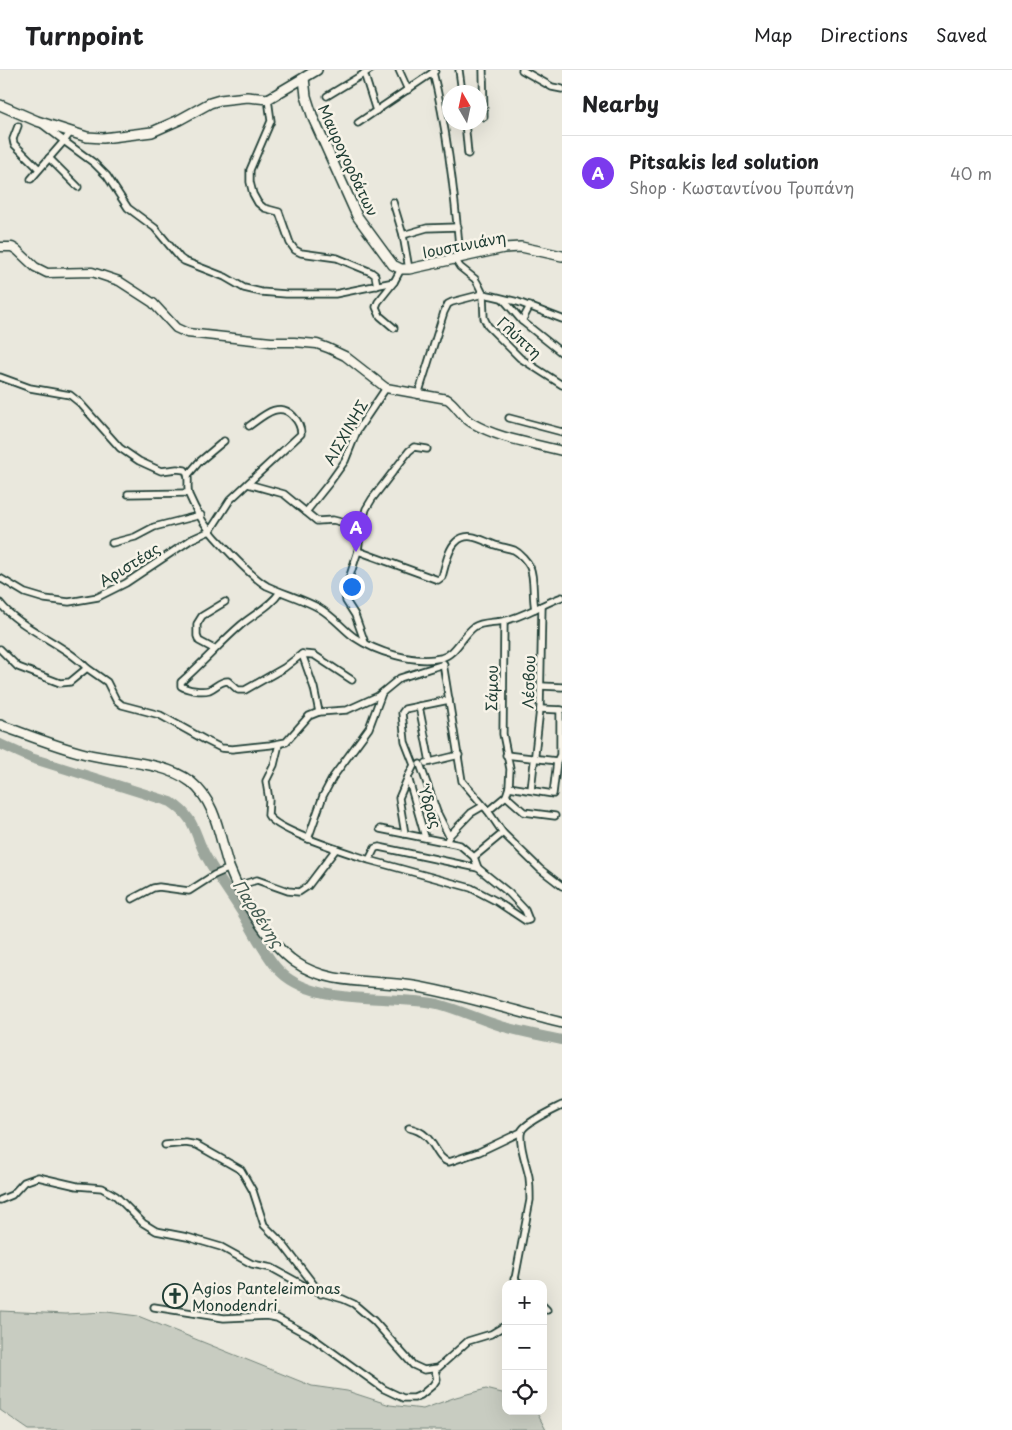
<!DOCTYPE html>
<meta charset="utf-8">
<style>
body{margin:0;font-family:"Playpen Sans",sans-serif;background:#f2f2f2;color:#202124}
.controls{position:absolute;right:15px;bottom:15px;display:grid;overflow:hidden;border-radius:10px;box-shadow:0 5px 20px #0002}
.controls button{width:45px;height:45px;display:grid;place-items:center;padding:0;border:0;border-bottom:1px solid #e0e0e0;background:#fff;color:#202124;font:25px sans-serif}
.compass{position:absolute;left:442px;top:15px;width:45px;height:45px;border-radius:50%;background:#fff;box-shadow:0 5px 20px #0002;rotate:351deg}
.you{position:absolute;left:351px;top:516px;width:18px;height:18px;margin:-12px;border:4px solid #fff;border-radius:50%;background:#1a73e8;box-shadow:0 0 0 8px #1a73e833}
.badge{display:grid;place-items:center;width:32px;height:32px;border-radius:50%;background:#7c3aed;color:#fff;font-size:16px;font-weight:700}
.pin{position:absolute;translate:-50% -41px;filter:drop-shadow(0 1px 2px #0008)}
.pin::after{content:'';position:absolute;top:26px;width:18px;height:15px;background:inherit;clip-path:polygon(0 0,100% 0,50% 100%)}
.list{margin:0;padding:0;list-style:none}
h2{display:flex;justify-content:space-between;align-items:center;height:65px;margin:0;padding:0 20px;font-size:21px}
h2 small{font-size:16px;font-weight:400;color:#757577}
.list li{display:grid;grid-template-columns:32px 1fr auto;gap:15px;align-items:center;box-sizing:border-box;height:75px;padding:0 20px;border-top:1px solid #e0e0e0}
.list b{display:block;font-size:19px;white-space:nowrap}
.list p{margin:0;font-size:16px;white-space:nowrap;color:#757577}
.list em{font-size:16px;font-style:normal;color:#757577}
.icon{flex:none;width:28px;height:28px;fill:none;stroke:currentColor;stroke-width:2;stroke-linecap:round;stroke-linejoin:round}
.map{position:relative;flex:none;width:562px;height:1360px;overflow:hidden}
header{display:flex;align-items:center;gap:30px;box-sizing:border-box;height:70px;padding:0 25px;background:#fff;border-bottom:1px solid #e0e0e0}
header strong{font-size:24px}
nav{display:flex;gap:28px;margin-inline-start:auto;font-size:18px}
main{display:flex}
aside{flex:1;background:#fff}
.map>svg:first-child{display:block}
.green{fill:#c8ccc1;stroke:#74847a}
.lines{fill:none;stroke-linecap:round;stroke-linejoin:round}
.river{stroke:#9ca69c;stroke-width:10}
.minor-casing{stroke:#1f3d34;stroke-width:9}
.tertiary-casing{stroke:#1f3d34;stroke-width:11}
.secondary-casing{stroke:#1f3d34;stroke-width:12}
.minor{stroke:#f7f3e8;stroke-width:5.5}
.tertiary{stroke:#f7f3e8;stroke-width:8}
.secondary{stroke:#f7f3e8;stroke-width:9}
.labels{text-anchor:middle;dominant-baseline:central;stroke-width:5;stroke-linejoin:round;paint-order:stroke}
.street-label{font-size:15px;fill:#1f3d34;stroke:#f7f3e8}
.poi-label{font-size:15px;fill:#1f3d34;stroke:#f7f3e8;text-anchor:start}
.water-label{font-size:16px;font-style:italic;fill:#445c53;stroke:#f7f3e8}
</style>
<header>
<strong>Turnpoint</strong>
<nav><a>Map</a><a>Directions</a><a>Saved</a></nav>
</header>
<main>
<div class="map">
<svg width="562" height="1360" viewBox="0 0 562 1360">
<rect width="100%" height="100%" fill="#eae8dd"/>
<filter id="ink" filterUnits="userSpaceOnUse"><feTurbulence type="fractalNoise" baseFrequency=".02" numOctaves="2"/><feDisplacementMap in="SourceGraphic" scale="10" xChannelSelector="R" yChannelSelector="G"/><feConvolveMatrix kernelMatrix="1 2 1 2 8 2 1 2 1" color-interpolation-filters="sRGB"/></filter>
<g filter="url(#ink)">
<polygon class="green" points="0,1241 66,1244 107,1242 138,1246 312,1316 347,1321 390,1335 423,1339 456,1327 486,1319 506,1324 506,1341 534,1341 538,1345 546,1360 29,1360 0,1340"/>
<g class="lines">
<path class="river" d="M0 674 31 688 171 732C198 750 193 764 207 788 218 808 232 826 244 846 254 863 263 881 276 897 309 938 392 924 438 934 457 939 474 947 492 953 514 961 539 965 562 970"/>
<defs>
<g id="minor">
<polyline points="399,0 408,20"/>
<polyline points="459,0 462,22"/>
<polyline points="483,0 484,47"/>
<polyline points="522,0 552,17 562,19"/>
<path d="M433 2C448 63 455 125 460 188"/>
<polyline points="364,3 376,41"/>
<polyline points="327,26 370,0"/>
<polyline points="268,29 271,51 250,100 250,112 253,124 258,133 264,138 279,142 290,173 295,180 301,183 337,188 371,202 375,205 377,216"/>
<polyline points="465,52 468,84"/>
<polyline points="358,53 435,1"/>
<polyline points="18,56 13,69 14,74 39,99"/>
<polyline points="71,62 64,71 94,93 107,106 128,138 155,158 180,188 184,191 225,207 244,218 261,222 286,224 335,224 394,212"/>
<polyline points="49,88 78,117"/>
<polyline points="31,109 64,71 43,55"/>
<polyline points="393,132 403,165 409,199"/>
<polyline points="403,165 427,158 458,157"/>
<polyline points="455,189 460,197 475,209 478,214 483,224 484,248 488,256 520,288 562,315"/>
<polyline points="503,229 522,251 562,283"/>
<polyline points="522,251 530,236"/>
<polyline points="394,258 380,246 376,237 378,232 394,212 401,199"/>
<path d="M0 307 30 318 70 325 80 333 120 378 139 391 161 401 177 399 185 400C191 407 186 417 189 425 195 439 205 456 215 467 228 481 251 507 267 516 284 524 303 529 319 538 333 546 342 558 354 567 376 582 414 594 441 588 456 584 462 566 474 557 481 552 493 553 503 551 524 547 542 534 562 527"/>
<polyline points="418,325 444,242 448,234 452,232 483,224 493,226 518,232 562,249"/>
<polyline points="509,348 562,362"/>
<polyline points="188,405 199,392 224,371"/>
<polyline points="248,414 284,424 317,451 333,450 361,457"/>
<polyline points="128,424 188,423"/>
<polyline points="306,442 330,412 345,391 357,361 386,318"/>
<path d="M210 461 230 430 301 364C301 357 298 351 293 346 279 330 262 347 249 356"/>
<polyline points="112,473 135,467 154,457 201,445"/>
<path d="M358 481 438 510 442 507C445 497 448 479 456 472 468 460 483 471 495 475 501 477 508 478 514 480 520 483 527 491 530 497 535 509 532 526 535 539"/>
<polyline points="0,508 25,523 45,529 69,532 98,527 126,513 192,469 210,461"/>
<path d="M280 522C271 536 254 544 241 555 220 573 202 594 181 612V616C187 620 202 622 209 620 216 617 220 611 228 611L238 620H245L284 598 302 584"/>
<path d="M0 533C20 559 62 572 87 598"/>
<polyline points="365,573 355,545 346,531 345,521 358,481 361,457 366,439 372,429 409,381 414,377 427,379"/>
<polyline points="0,579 18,597 60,613 70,612 87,598 107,612 116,630 122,635 160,645 205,670 221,678 232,679 270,675 286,672 309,646 319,642 347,640 378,626 400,608 444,594"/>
<polyline points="214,579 199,571 197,566 197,554 202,546 225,532"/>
<polyline points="443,593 462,711 488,741 503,763 540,799 562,816"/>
<polyline points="541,616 562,617"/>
<polyline points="419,636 430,692"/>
<polyline points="540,639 562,640"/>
<polyline points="319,642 314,618 302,584 314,585 352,610"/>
<path d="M279 674 274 695 266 711 269 730 268 745C276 761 349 783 369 790L375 778 379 777 478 798 509 823 525 840 529 850 526 851 496 831 471 818 369 790"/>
<polyline points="506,685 557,691"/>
<polyline points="426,693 459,685"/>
<polyline points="420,694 437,742 449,766 447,771"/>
<polyline points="509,717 553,724 557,691 560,685 560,640"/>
<polyline points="531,720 540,639 542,536"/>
<polyline points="506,726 524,742 555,746"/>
<polyline points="488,741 506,726 509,717 510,699 503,664 504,551"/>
<polyline points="380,759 460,775 474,787 478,798"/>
<polyline points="405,764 399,728 408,707"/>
<polyline points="449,766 471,743 483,736"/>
<polyline points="425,767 408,707 414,695 405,672 402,643 405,639 449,630"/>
<polyline points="308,769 323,726 333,707 369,658 382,623"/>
<polyline points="474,787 503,763"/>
<polyline points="237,816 257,810 288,821 299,822 308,816 336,779"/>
<polyline points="132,829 153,818 159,817 189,821 214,805 230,798"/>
<path d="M409 1058C436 1063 434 1089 449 1092L479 1082 521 1062"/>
<polyline points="165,1075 186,1073 197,1075 241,1100 253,1121 264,1155 282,1173 321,1224"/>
<polyline points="0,1130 12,1125 24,1112 38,1107 77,1116 102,1118 116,1126 143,1153 156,1161 187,1167 221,1177 252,1194 272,1198 312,1220 343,1229 354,1234 374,1251 413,1295 424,1300 438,1298 468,1271 491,1264 506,1255"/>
<polyline points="514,1209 521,1214"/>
<path d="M514 1214 530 1130C530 1122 530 1115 529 1107 527 1096 517 1070 522 1060 528 1051 552 1040 562 1035"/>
<polyline points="543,1236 547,1240"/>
<polyline points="154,1237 224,1248 267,1246 277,1248 310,1266 384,1319 403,1328 414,1328 421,1325 433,1315 437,1309 435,1300"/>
</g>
<path id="tertiary" d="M0 177H12L17 180 35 197 47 203 92 202 119 211 153 233 176 258 187 263 271 272H294L317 274 328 278 345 286 386 318 447 329C456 334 461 347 472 353 502 370 530 372 562 381"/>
<g id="secondary">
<polyline points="304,8 306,26 313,48 357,146 393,195 401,199 409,199 504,178 521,177 562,186"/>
<polyline points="0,35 37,51 87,67 103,68 152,62 179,50 210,33 220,30 247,27 268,29 317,0"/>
<path d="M0 655C28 665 57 677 86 684 118 692 164 691 191 712 217 733 219 767 229 797 240 826 269 874 295 892 331 917 378 909 419 917 467 926 515 941 562 953"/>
</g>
</defs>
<use href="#minor" class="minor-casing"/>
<use href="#tertiary" class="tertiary-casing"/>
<use href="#secondary" class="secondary-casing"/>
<use href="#minor" class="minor"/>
<use href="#tertiary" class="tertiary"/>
<use href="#secondary" class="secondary"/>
</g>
</g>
<defs>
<symbol id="church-ring" viewBox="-11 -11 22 22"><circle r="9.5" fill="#f7f3e8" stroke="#1f3d34" stroke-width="1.5"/><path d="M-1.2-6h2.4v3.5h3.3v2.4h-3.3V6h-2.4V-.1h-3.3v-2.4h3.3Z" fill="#1f3d34"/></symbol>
</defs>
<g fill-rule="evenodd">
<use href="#church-ring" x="161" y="1212" width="28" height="28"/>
</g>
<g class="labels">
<g class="street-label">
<text transform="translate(349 90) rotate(65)">Μαυρογορδάτων</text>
<text transform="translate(464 174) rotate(-11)">Ιουστινιάνη</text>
<text transform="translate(520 267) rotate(42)">Γλύπτη</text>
<text transform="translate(345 362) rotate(-60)">ΑΙΣΧΙΝΗΣ</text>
<text transform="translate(129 494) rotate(-32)">Αριστέας</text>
<text transform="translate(528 612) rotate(-88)">Λέσβου</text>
<text transform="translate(491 618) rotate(-89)">Σάμου</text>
<text transform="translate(431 737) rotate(72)">Ύδρας</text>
</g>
<g class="poi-label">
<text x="192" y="1217">Agios Panteleimonas<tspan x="192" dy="17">Monodendri</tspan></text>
</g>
<g class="water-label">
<text transform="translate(259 843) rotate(57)">Παρθένης</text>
</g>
</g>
</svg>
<div class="controls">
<button>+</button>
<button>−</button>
<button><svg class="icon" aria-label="locate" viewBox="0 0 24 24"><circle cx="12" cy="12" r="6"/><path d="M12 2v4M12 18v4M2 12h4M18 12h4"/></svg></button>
</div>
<svg class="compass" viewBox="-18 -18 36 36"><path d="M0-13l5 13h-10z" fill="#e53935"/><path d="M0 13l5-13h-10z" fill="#757577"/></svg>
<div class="you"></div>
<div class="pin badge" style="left:356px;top:482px">A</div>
</div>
<aside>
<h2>Nearby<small></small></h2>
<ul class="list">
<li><span class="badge">A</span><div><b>Pitsakis led solution</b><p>Shop · Κωσταντίνου Τρυπάνη</p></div><em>40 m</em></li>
</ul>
</aside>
</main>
